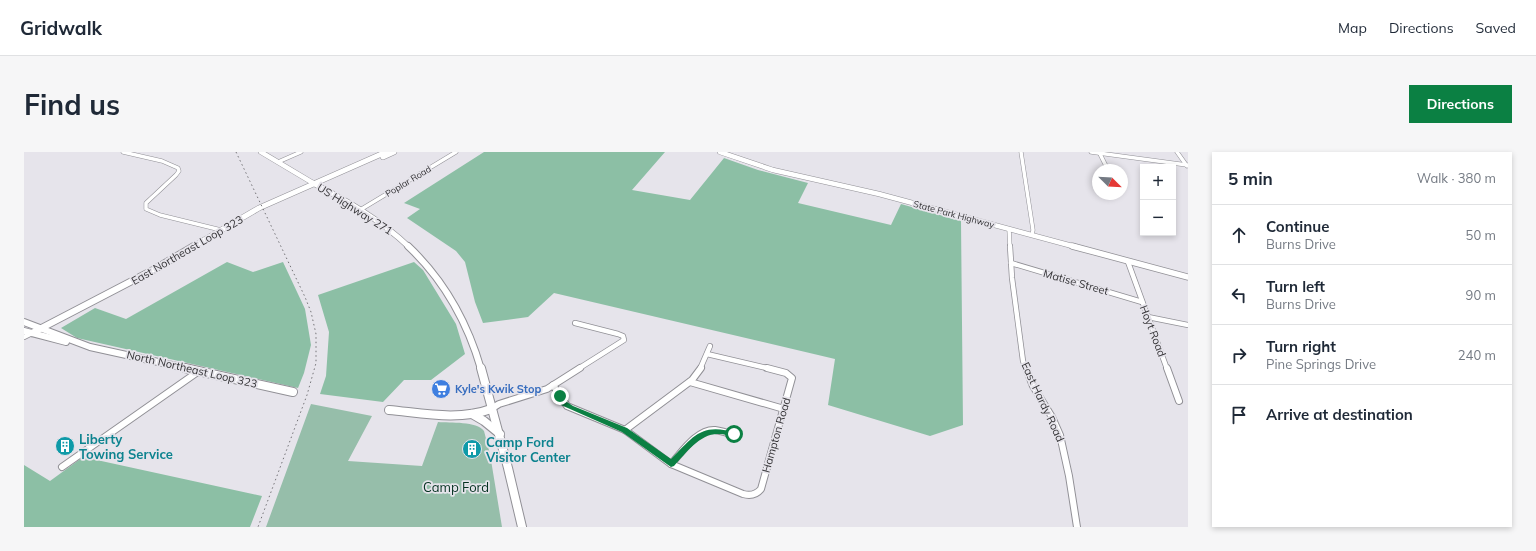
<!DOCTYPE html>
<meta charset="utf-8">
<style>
body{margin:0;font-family:Mulish,sans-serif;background:#f6f6f7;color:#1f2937}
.controls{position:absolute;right:12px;top:12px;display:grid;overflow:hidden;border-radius:0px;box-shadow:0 2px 6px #0003}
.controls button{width:36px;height:36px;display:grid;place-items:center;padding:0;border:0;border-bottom:1px solid #e0e1e3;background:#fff;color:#1f2937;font:20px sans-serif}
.compass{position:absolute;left:1068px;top:12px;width:36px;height:36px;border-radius:50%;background:#fff;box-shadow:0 2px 6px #0003;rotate:114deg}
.stop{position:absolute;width:12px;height:12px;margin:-9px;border:3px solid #0b8043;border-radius:50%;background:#fff}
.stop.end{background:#0b8043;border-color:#fff;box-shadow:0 1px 4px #0008}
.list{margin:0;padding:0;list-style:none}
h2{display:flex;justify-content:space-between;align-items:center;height:52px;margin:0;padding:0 16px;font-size:17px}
h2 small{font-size:13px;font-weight:400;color:#747a83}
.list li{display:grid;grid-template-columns:26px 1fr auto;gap:12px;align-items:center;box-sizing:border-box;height:60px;padding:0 16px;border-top:1px solid #e0e1e3}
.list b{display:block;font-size:15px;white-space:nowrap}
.list p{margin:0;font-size:13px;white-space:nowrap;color:#747a83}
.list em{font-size:13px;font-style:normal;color:#747a83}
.icon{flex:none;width:22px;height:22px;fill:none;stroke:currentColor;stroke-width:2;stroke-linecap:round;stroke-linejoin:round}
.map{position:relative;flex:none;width:1164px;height:375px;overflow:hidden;border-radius:0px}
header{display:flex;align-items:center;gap:24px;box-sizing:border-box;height:56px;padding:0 20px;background:#fff;border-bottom:1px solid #e0e1e3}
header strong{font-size:19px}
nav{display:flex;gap:22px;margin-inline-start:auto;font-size:14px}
.intro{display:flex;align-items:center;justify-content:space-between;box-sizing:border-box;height:96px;padding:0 24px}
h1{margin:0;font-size:28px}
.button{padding:10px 18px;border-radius:0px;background:#0b8043;color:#fff;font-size:14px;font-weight:700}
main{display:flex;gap:24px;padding:0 24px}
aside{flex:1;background:#fff;border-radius:0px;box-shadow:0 2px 6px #0003}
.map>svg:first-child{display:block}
.green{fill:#96beaa}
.forest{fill:#8cbfa5}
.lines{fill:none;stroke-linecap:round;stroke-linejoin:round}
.minor-far2-casing{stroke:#919096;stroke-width:4.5}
.minor-far1-casing{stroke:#919096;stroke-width:6}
.minor-casing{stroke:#919096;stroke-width:8}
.major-far1-casing{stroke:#919096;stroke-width:5.5}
.major-casing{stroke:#919096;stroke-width:7}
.highway-far2-casing{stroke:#919096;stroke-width:6}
.highway-far1-casing{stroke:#919096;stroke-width:8}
.highway-casing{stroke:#919096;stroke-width:10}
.minor-far2{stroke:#fff;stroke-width:3.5}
.minor-far1{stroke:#fff;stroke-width:4.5}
.minor{stroke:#fff;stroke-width:6}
.major-far1{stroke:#fff;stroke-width:4.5}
.major{stroke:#fff;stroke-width:5.5}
.highway-far2{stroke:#fff;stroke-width:5}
.highway-far1{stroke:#fff;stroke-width:6}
.highway{stroke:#fff;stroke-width:8}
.rail{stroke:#737276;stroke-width:1;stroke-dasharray:1.5 3;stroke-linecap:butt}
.route{fill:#0b8043}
.labels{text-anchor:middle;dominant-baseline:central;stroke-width:3.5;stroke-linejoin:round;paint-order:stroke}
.far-street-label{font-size:9px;fill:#343336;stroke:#e6e4eb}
.street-label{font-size:11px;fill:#343336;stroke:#e6e4eb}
.shop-label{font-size:11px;font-weight:bold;fill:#366cbe;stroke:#e6e4eb;text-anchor:start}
.near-culture-label{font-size:13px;font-weight:bold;fill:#0d838f;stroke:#e6e4eb;text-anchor:start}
.near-park-label{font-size:13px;fill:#053221;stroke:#e6e4eb}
</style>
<header>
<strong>Gridwalk</strong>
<nav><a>Map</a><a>Directions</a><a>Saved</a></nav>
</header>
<div class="intro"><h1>Find us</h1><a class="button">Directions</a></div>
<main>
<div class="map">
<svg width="1164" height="375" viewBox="0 0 1164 375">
<rect width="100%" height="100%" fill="#e6e4eb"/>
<path class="green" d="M287 252 348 264 324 309 398 314 414 270C426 271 453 269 460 279L466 302 478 375H242Z"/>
<g class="forest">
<polygon points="460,0 641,0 608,38 666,48 700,6 734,18 784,31 774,51 867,73 877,52 937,69 939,273 906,284 804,253 811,207 530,141 504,165 459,171 451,150 441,110 432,99 383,66 396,57 380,51"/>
<polygon points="203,110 229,120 259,110 281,157 287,193 280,221 274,236 53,186 37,176 71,156 102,167"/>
<polygon points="390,110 399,118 432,172 441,202 407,228 380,228 359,250 296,242 302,224 305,180 294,143"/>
<polygon points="59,305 238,344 226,375 0,375 0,313 26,329"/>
</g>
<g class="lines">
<defs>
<g id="minor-far2">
<polyline points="99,0 138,9 154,16 155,19 152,23 122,51 122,57 136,63 197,78"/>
<polyline points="997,0 1009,78 1008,83"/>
<polyline points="1067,0 1163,13"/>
<polyline points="1075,0 1084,18"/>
<polyline points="1153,0 1163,14"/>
<polyline points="254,10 277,0"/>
<polyline points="336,58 432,0"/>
<polyline points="985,77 986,95"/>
</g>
<g id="minor-far1">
<polyline points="986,94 988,126 999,209 1002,217"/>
<polyline points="1104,110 1143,217"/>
<polyline points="987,111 1118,150"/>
<polyline points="1124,165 1164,173"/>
<polyline points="551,171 594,182 599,184 600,188 554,217"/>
<polyline points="0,185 8,181"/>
<polyline points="683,202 747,217"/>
<polyline points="676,217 686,194"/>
</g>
<g id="minor">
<polyline points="1002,216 1009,234 1028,265 1036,283 1045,324 1053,375"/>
<polyline points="1143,216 1155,249"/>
<polyline points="666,230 760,257"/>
<path d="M529 233 543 254 601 278 647 312 719 342C726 344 732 343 737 337L768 226 762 221 743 216"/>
<polyline points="467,257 475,252 523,237 556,216"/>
<polyline points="601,278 668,228 677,216"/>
<path d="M647 312C658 300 673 277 691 278 698 279 704 281 710 283"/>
<polyline points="38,315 175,219"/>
</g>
<g id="major-far1">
<polyline points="237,0 289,31"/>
<polyline points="696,0 749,18 855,42 1052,95"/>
</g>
<polyline id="major" points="1048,94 1164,125"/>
<g id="highway-far2">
<polyline points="359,5 370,0"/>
<path d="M289 31C323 49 357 68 385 95"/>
<polyline points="168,95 235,56 362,0"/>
</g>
<g id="highway-far1">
<path d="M384 94C420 128 443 169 457 217"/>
<polyline points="0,170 66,195 166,217"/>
<polyline points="0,179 42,190"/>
<polyline points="8,181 129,118 170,94"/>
</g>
<g id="highway">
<polyline points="161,216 269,240"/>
<polyline points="457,216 484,316 498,375"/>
<path d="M365 258C398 261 435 269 467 257"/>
<polyline points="448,262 460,269 476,282"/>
</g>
</defs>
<use href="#minor-far2" class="minor-far2-casing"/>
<use href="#minor-far1" class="minor-far1-casing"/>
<use href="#minor" class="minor-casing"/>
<use href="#major-far1" class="major-far1-casing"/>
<use href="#major" class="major-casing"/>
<use href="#highway-far2" class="highway-far2-casing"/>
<use href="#highway-far1" class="highway-far1-casing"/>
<use href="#highway" class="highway-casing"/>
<use href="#minor-far2" class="minor-far2"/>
<use href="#minor-far1" class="minor-far1"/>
<use href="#minor" class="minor"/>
<use href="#major-far1" class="major-far1"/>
<use href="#major" class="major"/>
<use href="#highway-far2" class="highway-far2"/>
<use href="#highway-far1" class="highway-far1"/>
<use href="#highway" class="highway"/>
<polyline class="rail" points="212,0 281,145 287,160 292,182 292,211 283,243 234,375"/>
</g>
<path class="route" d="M536 242 538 243 543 250 549 254 603 276 647 307C670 284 677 270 713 281L714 282 710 285C706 284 700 282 695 282 676 281 662 301 650 314L647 315 598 280 537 253 532 244Z"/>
<defs>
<symbol id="supermarket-disc" viewBox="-11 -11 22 22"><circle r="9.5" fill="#3f7fe0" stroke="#e6e4eb"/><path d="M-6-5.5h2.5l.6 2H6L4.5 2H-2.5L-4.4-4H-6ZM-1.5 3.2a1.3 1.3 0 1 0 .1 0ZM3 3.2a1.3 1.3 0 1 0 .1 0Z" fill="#fff"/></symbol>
<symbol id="building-disc" viewBox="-11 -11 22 22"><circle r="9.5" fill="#0f9aa8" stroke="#e6e4eb"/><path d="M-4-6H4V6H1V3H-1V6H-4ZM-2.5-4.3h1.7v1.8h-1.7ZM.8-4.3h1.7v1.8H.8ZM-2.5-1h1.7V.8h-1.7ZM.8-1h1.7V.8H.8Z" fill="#fff"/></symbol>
</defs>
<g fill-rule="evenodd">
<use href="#supermarket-disc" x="406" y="226" width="22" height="22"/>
<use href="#building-disc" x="30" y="283" width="22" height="22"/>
<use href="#building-disc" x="437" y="286" width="22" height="22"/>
</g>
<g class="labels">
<g class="far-street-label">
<text transform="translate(384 29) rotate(-31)">Poplar Road</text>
<text transform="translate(930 62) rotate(15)">State Park Highway</text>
</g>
<g class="street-label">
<text transform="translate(331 57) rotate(32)">US Highway 271</text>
<text transform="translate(163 98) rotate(-30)">East Northeast Loop 323</text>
<text transform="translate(1052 130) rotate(16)">Matise Street</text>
<text transform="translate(1129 179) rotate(69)">Hoyt Road</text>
<text transform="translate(168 217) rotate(13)">North Northeast Loop 323</text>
<text transform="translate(1019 250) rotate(65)">East Hardy Road</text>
<text transform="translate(752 283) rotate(-74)">Hampton Road</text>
</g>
<g class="shop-label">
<text x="431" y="237">Kyle's Kwik Stop</text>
</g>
<g class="near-culture-label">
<text x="55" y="287">Liberty<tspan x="55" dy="15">Towing Service</tspan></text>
<text x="462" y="290">Camp Ford<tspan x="462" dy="15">Visitor Center</tspan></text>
</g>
<g class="near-park-label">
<text x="432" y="335">Camp Ford</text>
</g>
</g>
</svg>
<div class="controls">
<button>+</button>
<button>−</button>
</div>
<svg class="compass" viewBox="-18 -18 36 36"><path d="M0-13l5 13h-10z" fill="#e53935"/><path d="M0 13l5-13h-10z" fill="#747a83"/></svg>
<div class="stop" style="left:710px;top:282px"></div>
<div class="stop end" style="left:536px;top:244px"></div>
</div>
<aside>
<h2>5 min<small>Walk · 380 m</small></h2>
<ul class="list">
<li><svg class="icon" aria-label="ahead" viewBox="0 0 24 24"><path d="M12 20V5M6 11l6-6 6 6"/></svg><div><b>Continue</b><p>Burns Drive</p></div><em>50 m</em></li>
<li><svg class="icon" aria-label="left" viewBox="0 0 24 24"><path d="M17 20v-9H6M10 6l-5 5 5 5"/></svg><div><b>Turn left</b><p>Burns Drive</p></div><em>90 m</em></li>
<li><svg class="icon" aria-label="right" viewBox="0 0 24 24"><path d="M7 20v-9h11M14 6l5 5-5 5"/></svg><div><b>Turn right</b><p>Pine Springs Drive</p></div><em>240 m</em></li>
<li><svg class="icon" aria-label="arrive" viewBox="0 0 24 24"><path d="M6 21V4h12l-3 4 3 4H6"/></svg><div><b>Arrive at destination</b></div></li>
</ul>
</aside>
</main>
